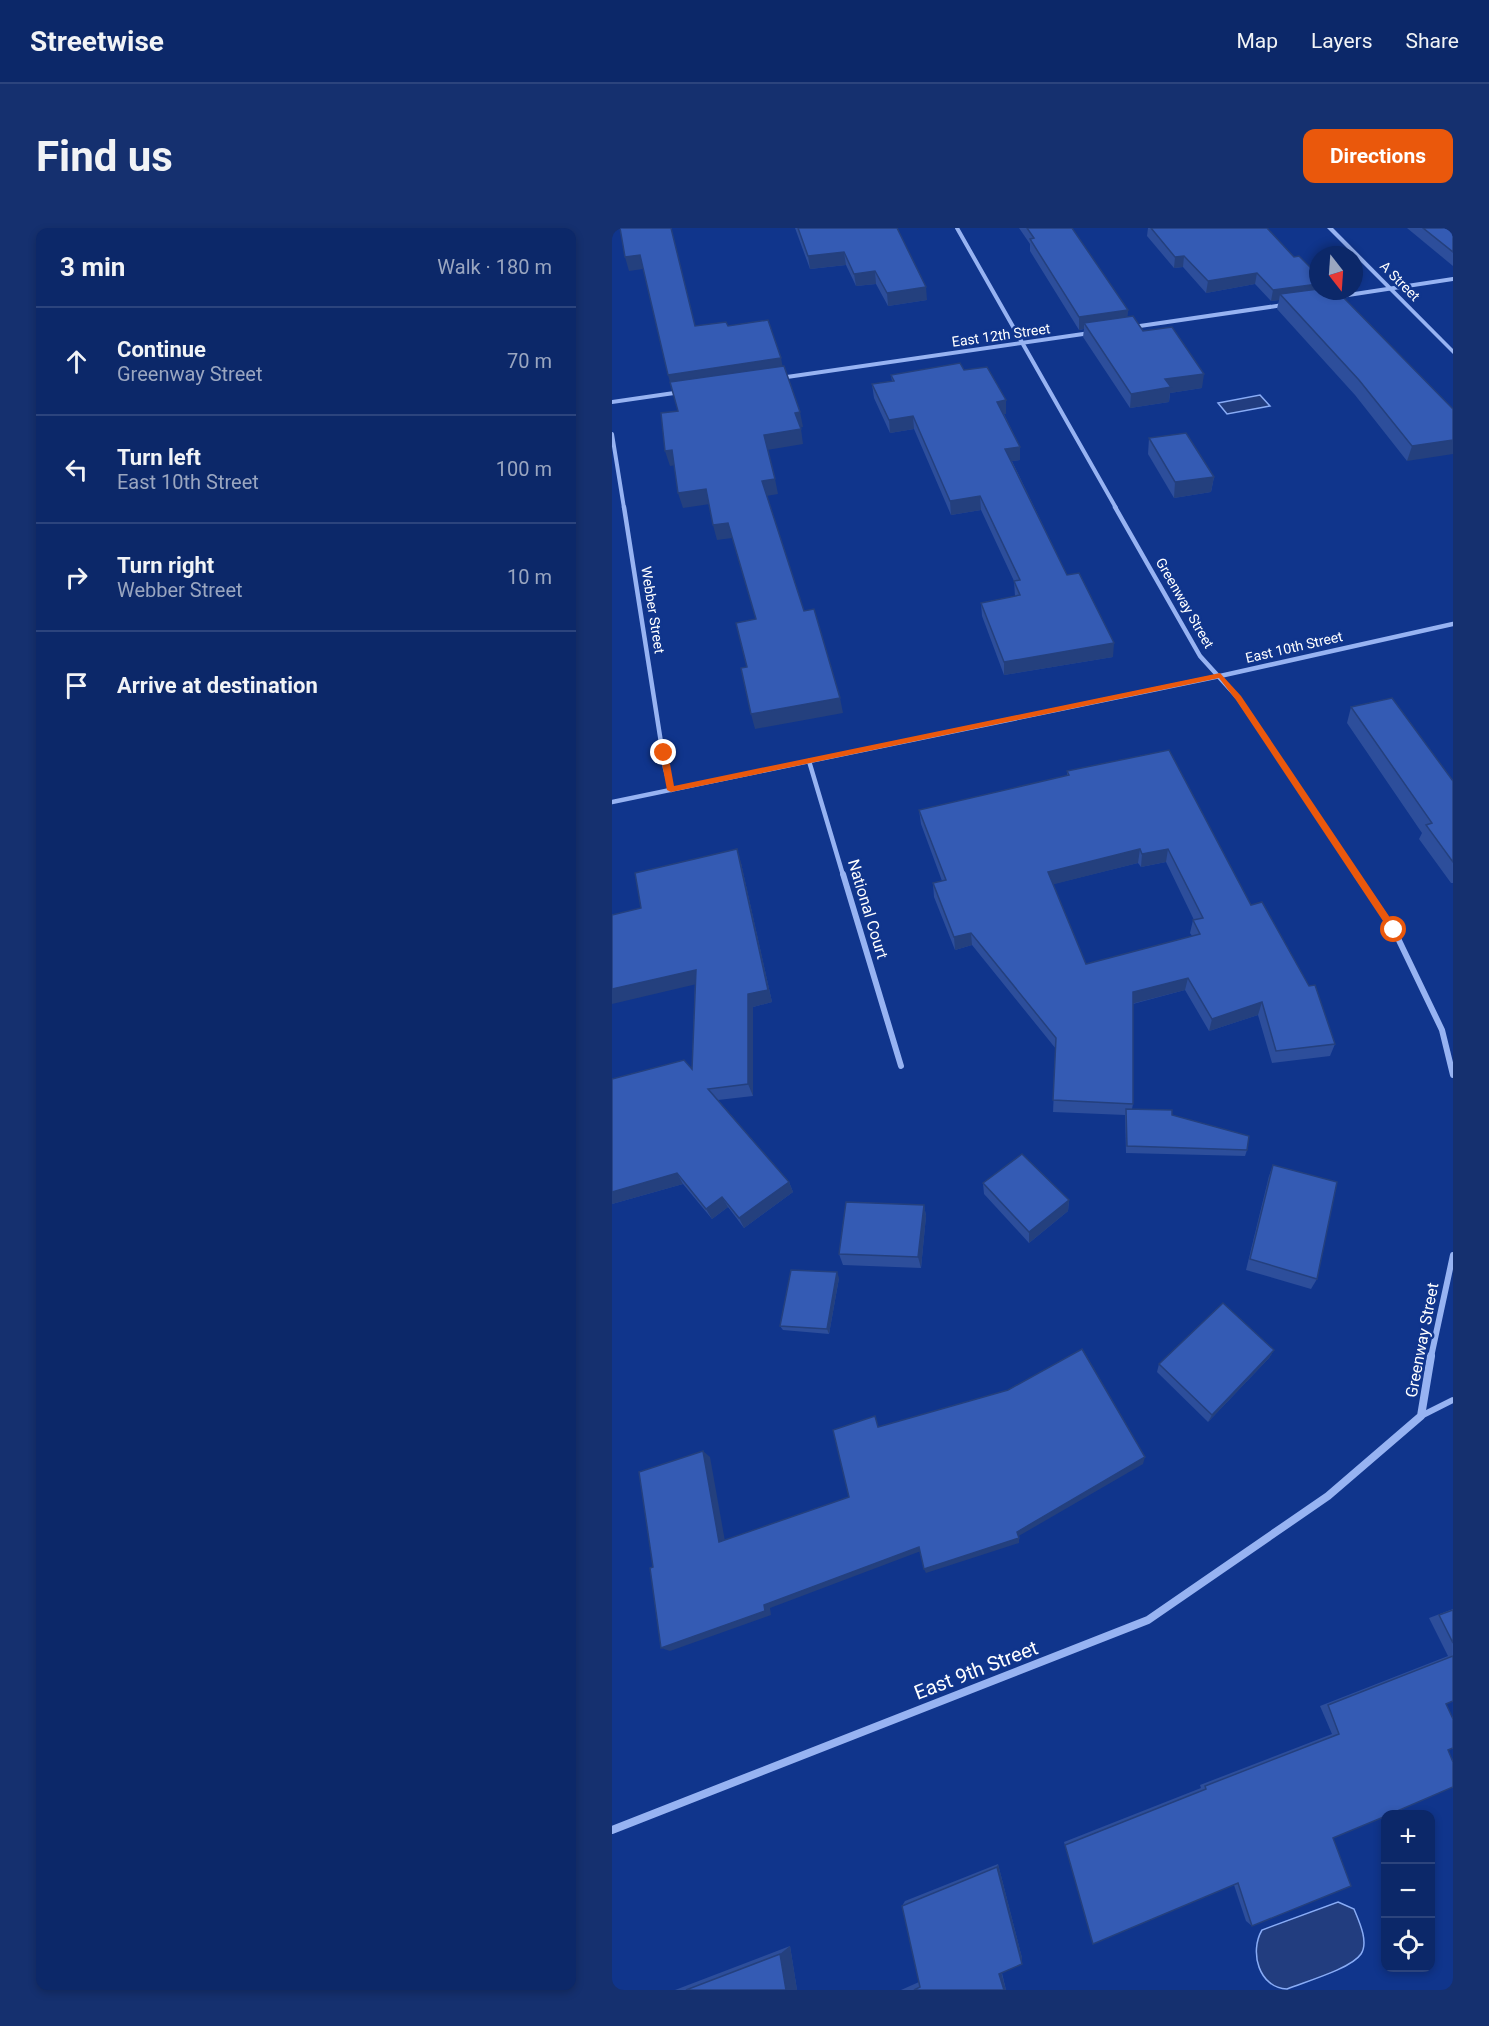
<!DOCTYPE html>
<meta charset="utf-8">
<style>
body{margin:0;font-family:Roboto,sans-serif;background:#15306f;color:#f1f3f6}
.controls{position:absolute;right:18px;bottom:18px;display:grid;overflow:hidden;border-radius:12px;box-shadow:0 3px 9px #0003}
.controls button{width:54px;height:54px;display:grid;place-items:center;padding:0;border:0;border-bottom:2px solid #2c447d;background:#0c2869;color:#f1f3f6;font:30px sans-serif}
.compass{position:absolute;left:697px;top:18px;width:54px;height:54px;border-radius:50%;background:#0c2869;box-shadow:0 3px 9px #0003;rotate:163deg}
.stop{position:absolute;width:18px;height:18px;margin:-14px;border:4px solid #ea580c;border-radius:50%;background:#fff}
.stop.end{background:#ea580c;border-color:#fff;box-shadow:0 2px 6px #0008}
.list{margin:0;padding:0;list-style:none}
h2{display:flex;justify-content:space-between;align-items:center;height:78px;margin:0;padding:0 24px;font-size:26px}
h2 small{font-size:20px;font-weight:400;color:#9aa6c0}
.list li{display:grid;grid-template-columns:39px 1fr auto;gap:18px;align-items:center;box-sizing:border-box;height:108px;padding:0 24px;border-top:2px solid #2c447d}
.list b{display:block;font-size:22px;white-space:nowrap}
.list p{margin:0;font-size:20px;white-space:nowrap;color:#9aa6c0}
.list em{font-size:20px;font-style:normal;color:#9aa6c0}
.icon{flex:none;width:33px;height:33px;fill:none;stroke:currentColor;stroke-width:2;stroke-linecap:round;stroke-linejoin:round}
.map{position:relative;flex:none;width:841px;height:1762px;overflow:hidden;border-radius:12px}
header{display:flex;align-items:center;gap:36px;box-sizing:border-box;height:84px;padding:0 30px;background:#0c2869;border-bottom:2px solid #2c447d}
header strong{font-size:28px}
nav{display:flex;gap:33px;margin-inline-start:auto;font-size:21px}
.intro{display:flex;align-items:center;justify-content:space-between;box-sizing:border-box;height:144px;padding:0 36px}
h1{margin:0;font-size:42px}
.button{padding:15px 27px;border-radius:12px;background:#ea580c;color:#fff;font-size:21px;font-weight:700}
main{display:flex;gap:36px;padding:0 36px}
aside{flex:1;background:#0c2869;border-radius:12px;box-shadow:0 3px 9px #0003}
.map>svg:first-child{display:block}
.water{fill:#223d7f;stroke:#89acf6;stroke-width:1.5}
.lines{fill:none;stroke-linecap:round;stroke-linejoin:round}
.service{stroke:#97b3f2;stroke-width:6}
.minor-far3{stroke:#97b3f2;stroke-width:4}
.minor-far2{stroke:#97b3f2;stroke-width:4.5}
.minor-far1{stroke:#97b3f2;stroke-width:6}
.minor{stroke:#97b3f2;stroke-width:8}
.tertiary{fill:#97b3f2;fill-rule:evenodd}
.wall{fill:#2d4e9b;fill-rule:evenodd}
.shaded-wall{fill:#24407e}
.building{fill:#345bb4;stroke:#24407e;stroke-width:1.5;fill-rule:evenodd}
.route{fill:#ea580c}
.labels{text-anchor:middle;dominant-baseline:central;stroke-width:5;stroke-linejoin:round;paint-order:stroke}
.far-street-label{font-size:14px;fill:#fff;stroke:#10358c}
.street-label{font-size:16px;fill:#fff;stroke:#10358c}
.near-street-label{font-size:20px;fill:#fff;stroke:#10358c}
</style>
<header>
<strong>Streetwise</strong>
<nav><a>Map</a><a>Layers</a><a>Share</a></nav>
</header>
<div class="intro"><h1>Find us</h1><a class="button">Directions</a></div>
<main>
<aside>
<h2>3 min<small>Walk · 180 m</small></h2>
<ul class="list">
<li><svg class="icon" aria-label="ahead" viewBox="0 0 24 24"><path d="M12 20V5M6 11l6-6 6 6"/></svg><div><b>Continue</b><p>Greenway Street</p></div><em>70 m</em></li>
<li><svg class="icon" aria-label="left" viewBox="0 0 24 24"><path d="M17 20v-9H6M10 6l-5 5 5 5"/></svg><div><b>Turn left</b><p>East 10th Street</p></div><em>100 m</em></li>
<li><svg class="icon" aria-label="right" viewBox="0 0 24 24"><path d="M7 20v-9h11M14 6l5 5-5 5"/></svg><div><b>Turn right</b><p>Webber Street</p></div><em>10 m</em></li>
<li><svg class="icon" aria-label="arrive" viewBox="0 0 24 24"><path d="M6 21V4h12l-3 4 3 4H6"/></svg><div><b>Arrive at destination</b></div></li>
</ul>
</aside>
<div class="map">
<svg width="841" height="1762" viewBox="0 0 841 1762">
<rect width="100%" height="100%" fill="#10358c"/>
<g class="water">
<polygon points="648,167 658,178 615,186 606,175"/>
<path d="M726 1674 742 1681C747 1693 757 1714 749 1726 739 1741 692 1754 675 1761 647 1760 637 1724 650 1702Z"/>
</g>
<g class="lines">
<polyline class="service" points="809,1188 841,1172"/>
<g class="minor-far3">
<polyline points="345,0 504,280"/>
<polyline points="723,69 841,51"/>
<polyline points="521,99 671,77"/>
<polyline points="168,150 478,105"/>
<polyline points="0,174 69,164"/>
<polyline points="0,206 12,280"/>
</g>
<g class="minor-far2">
<polyline points="12,279 53,540 59,562"/>
<polyline points="503,279 588,428 626,470 745,647"/>
<polyline points="197,533 231,647"/>
<polyline points="0,574 608,448 841,396"/>
</g>
<g class="minor-far1">
<polyline points="231,646 289,838"/>
<polyline points="744,646 782,702 830,802 841,847"/>
<polyline points="819,1129 841,1027"/>
</g>
<polyline class="minor" points="0,1602 536,1392 716,1268 809,1188 819,1128"/>
<polygon class="tertiary" points="715,0 721,0 841,121 841,126"/>
</g>
<g class="wall">
<polygon points="183,0 285,0 315,72 276,78 264,56 244,58 234,37 198,41"/>
<polygon points="407,0 460,0 516,82 515,88 590,160 558,165 557,174 518,180 471,109 472,101 467,102 418,23 418,16"/>
<polygon points="536,0 655,0 706,63 841,181 795,233 743,167 665,81 667,72 659,73 643,56 594,65 571,39 562,40 535,8"/>
<polygon points="795,0 841,0 841,38"/>
<polygon points="352,142 394,172 394,186 392,186 408,219 408,232 400,233 455,347 501,429 392,447 370,388 369,375 403,368 402,353 369,282 339,287 302,201 278,205 262,170 260,156 280,153 279,147"/>
<polygon points="537,210 602,249 599,264 562,270 536,226"/>
<polygon points="739,479 841,553 841,655 839,655 807,611 810,605 735,495"/>
<path d="M455 543 639 677 723 816 718 828 660 835 646 787 597 803 573 762 521 776V876L520 881 560 887 635 922 633 928 514 925 513 887 441 884 444 821 360 717 343 722 322 669 321 655 330 653 309 596 307 582 455 548ZM554 634 582 692H581L578 705 580 708 474 736 441 656 526 635 529 639Z"/>
<polygon points="129,635 160,774 141,779 141,868 106,872 177,954 181,964 132,1000 116,979 100,991 71,956 0,976 80,841 83,756 29,680"/>
<polygon points="661,937 705,1051 699,1061 634,1042 657,948"/>
<polygon points="371,955 457,972 456,983 417,1015 372,966"/>
<polygon points="312,977 314,988 309,1040 231,1037 227,1026"/>
<polygon points="227,1050 217,1106 171,1102 168,1098"/>
<polygon points="662,1122 657,1130 596,1194 545,1144 547,1136"/>
<polygon points="841,1381 841,1473 834,1476 836,1522 721,1610 640,1698 634,1693 622,1657 481,1716 452,1614 589,1560 588,1557 720,1506 708,1478 836,1428 817,1390"/>
<polygon points="386,1636 410,1730 390,1745 394,1762 289,1762 307,1754 290,1678 293,1673"/>
<polygon points="178,1718 185,1762 63,1762"/>
</g>
<g class="shaded-wall">
<polygon points="232,24 234,37 198,41 196,28"/>
<polygon points="28,27 31,41 17,43 13,29"/>
<polygon points="572,28 571,39 562,40 563,29"/>
<polygon points="263,43 264,56 244,58 242,46"/>
<polygon points="645,45 643,56 594,65 596,53"/>
<polygon points="706,56 706,63 668,66 667,72 659,73 661,62"/>
<polygon points="314,59 315,72 276,78 275,65"/>
<polygon points="516,82 515,95 472,95 472,101 467,102 467,89"/>
<polygon points="169,130 172,145 60,161 56,147"/>
<polygon points="592,146 590,160 558,165 557,174 518,180 519,166 553,151"/>
<polygon points="394,172 394,186 386,187 385,174"/>
<polygon points="188,184 191,199 186,200 183,185"/>
<polygon points="301,188 302,201 278,205 277,192"/>
<polygon points="189,201 191,216 155,222 152,207"/>
<polygon points="841,212 841,226 795,233 800,218"/>
<polygon points="408,219 408,232 394,234 393,221"/>
<polygon points="60,222 64,237 58,238 53,223"/>
<polygon points="602,249 599,264 562,270 563,254"/>
<polygon points="163,251 166,266 154,268 150,253"/>
<polygon points="94,261 98,276 71,280 66,265"/>
<polygon points="368,268 369,282 339,287 338,273"/>
<polygon points="116,295 120,310 105,312 101,297"/>
<polygon points="502,415 501,429 392,447 392,434"/>
<polygon points="228,470 231,485 143,501 139,486"/>
<polygon points="125,621 129,635 160,774 141,779 141,868 136,856"/>
<polygon points="528,621 526,635 435,658 436,644"/>
<polygon points="556,621 554,634 529,639 530,626"/>
<polygon points="359,705 360,717 343,722 342,709"/>
<polygon points="84,742 89,755 0,776 0,761"/>
<polygon points="576,750 573,762 519,776 521,764"/>
<polygon points="650,774 646,787 597,803 600,791"/>
<polygon points="65,945 71,956 0,976 0,964"/>
<polygon points="177,954 181,964 132,1000 127,990"/>
<polygon points="110,969 116,979 100,991 94,981"/>
<polygon points="457,972 456,983 417,1015 417,1004"/>
<polygon points="312,977 314,988 309,1040 306,1029"/>
<polygon points="225,1044 227,1050 217,1106 215,1101"/>
<polygon points="662,1122 657,1130 596,1194 600,1187"/>
<polygon points="91,1223 98,1229 114,1319 107,1314"/>
<polygon points="533,1229 531,1236 405,1309 405,1304"/>
<polygon points="407,1310 407,1315 314,1345 312,1341"/>
<polygon points="307,1319 309,1323 158,1380 159,1387 58,1423 49,1420 152,1377"/>
<polygon points="386,1636 410,1730 410,1736 385,1639"/>
<polygon points="178,1718 185,1762 174,1762 168,1726"/>
<polygon points="388,1740 394,1762 392,1762 387,1746"/>
</g>
<g class="building">
<polygon points="8,0 59,0 83,98 114,94 116,98 156,92 169,130 56,147 28,27 13,29"/>
<polygon points="186,0 285,0 314,59 275,65 263,43 242,46 232,24 196,28"/>
<polygon points="415,0 460,0 516,82 467,89 418,11 422,10"/>
<polygon points="539,0 655,0 682,29 687,28 706,47 706,56 661,62 645,45 596,53 572,28 563,29"/>
<polygon points="811,0 841,0 841,24"/>
<polygon points="706,61 706,63 725,63 841,181 841,212 800,218 747,152 668,66"/>
<polygon points="521,88 531,103 560,99 592,146 553,151 559,159 519,166 472,95"/>
<polygon points="348,135 352,142 375,139 394,172 385,174 408,219 393,221 455,347 467,345 502,415 392,434 369,375 408,367 402,353 408,352 368,268 338,273 301,188 277,192 260,156 282,153 279,147"/>
<polygon points="172,138 188,184 183,185 189,201 152,207 163,251 150,253 192,383 202,381 228,470 139,486 129,440 135,439 124,395 144,391 116,295 101,297 94,261 66,265 60,222 53,223 49,185 66,183 58,154"/>
<polygon points="574,205 602,249 563,254 537,210"/>
<polygon points="780,470 841,553 841,634 814,597 820,595 739,479"/>
<path d="M557 522 639 677 650 674 697 758 703 757 723 816 664 823 650 774 600 791 576 750 521 764V876L441 872 444 810 359 705 342 709 321 655 334 652 307 582 457 547 455 543ZM528 621 530 626 556 621 591 690 581 692 588 706 474 736 436 644Z"/>
<polygon points="125,621 156,762 136,766 136,856 96,861 177,954 127,990 110,969 94,981 65,945 0,964 0,851 72,832 80,841 84,742 0,761 0,687 29,680 23,645"/>
<polygon points="514,881 560,882 560,887 637,908 635,922 515,918"/>
<polygon points="410,926 457,972 417,1004 371,955"/>
<polygon points="661,937 725,954 705,1051 638,1031"/>
<polygon points="234,974 312,977 306,1029 227,1026"/>
<polygon points="179,1042 225,1044 215,1101 168,1098"/>
<polygon points="611,1075 662,1122 600,1187 547,1136"/>
<polygon points="470,1121 533,1229 405,1304 407,1310 312,1341 307,1319 152,1377 153,1383 49,1420 38,1340 41,1339 27,1244 91,1223 107,1314 237,1269 221,1202 263,1188 266,1199 396,1162"/>
<polygon points="841,1382 841,1415 827,1387"/>
<polygon points="841,1428 841,1473 834,1476 841,1491 841,1520 836,1522 841,1534 841,1559 776,1587 774,1587 774,1588 721,1610 739,1658 640,1698 626,1655 481,1716 453,1617 594,1561 593,1558 727,1506 716,1477"/>
<polygon points="385,1639 410,1736 387,1746 392,1762 302,1762 308,1759 290,1678"/>
<polygon points="168,1726 174,1762 74,1762"/>
</g>
<polygon class="route" points="608,445 629,468 785,700 785,705 779,705 624,472 607,450 59,564 55,562 48,525 52,523 56,525 62,558"/>
<g class="labels">
<g class="far-street-label">
<text transform="translate(788 53) rotate(45)">A Street</text>
<text transform="translate(389 107) rotate(-8)">East 12th Street</text>
<text transform="translate(573 375) rotate(60)">Greenway Street</text>
<text transform="translate(41 382) rotate(81)">Webber Street</text>
<text transform="translate(682 419) rotate(-13)">East 10th Street</text>
</g>
<g class="street-label">
<text transform="translate(256 681) rotate(73)">National Court</text>
<text transform="translate(810 1112) rotate(-79)">Greenway Street</text>
</g>
<g class="near-street-label">
<text transform="translate(364 1442) rotate(-21)">East 9th Street</text>
</g>
</g>
</svg>
<div class="controls">
<button>+</button>
<button>−</button>
<button><svg class="icon" aria-label="locate" viewBox="0 0 24 24"><circle cx="12" cy="12" r="6"/><path d="M12 2v4M12 18v4M2 12h4M18 12h4"/></svg></button>
</div>
<svg class="compass" viewBox="-18 -18 36 36"><path d="M0-13l5 13h-10z" fill="#e53935"/><path d="M0 13l5-13h-10z" fill="#9aa6c0"/></svg>
<div class="stop" style="left:782px;top:702px"></div>
<div class="stop end" style="left:52px;top:525px"></div>
</div>
</main>
